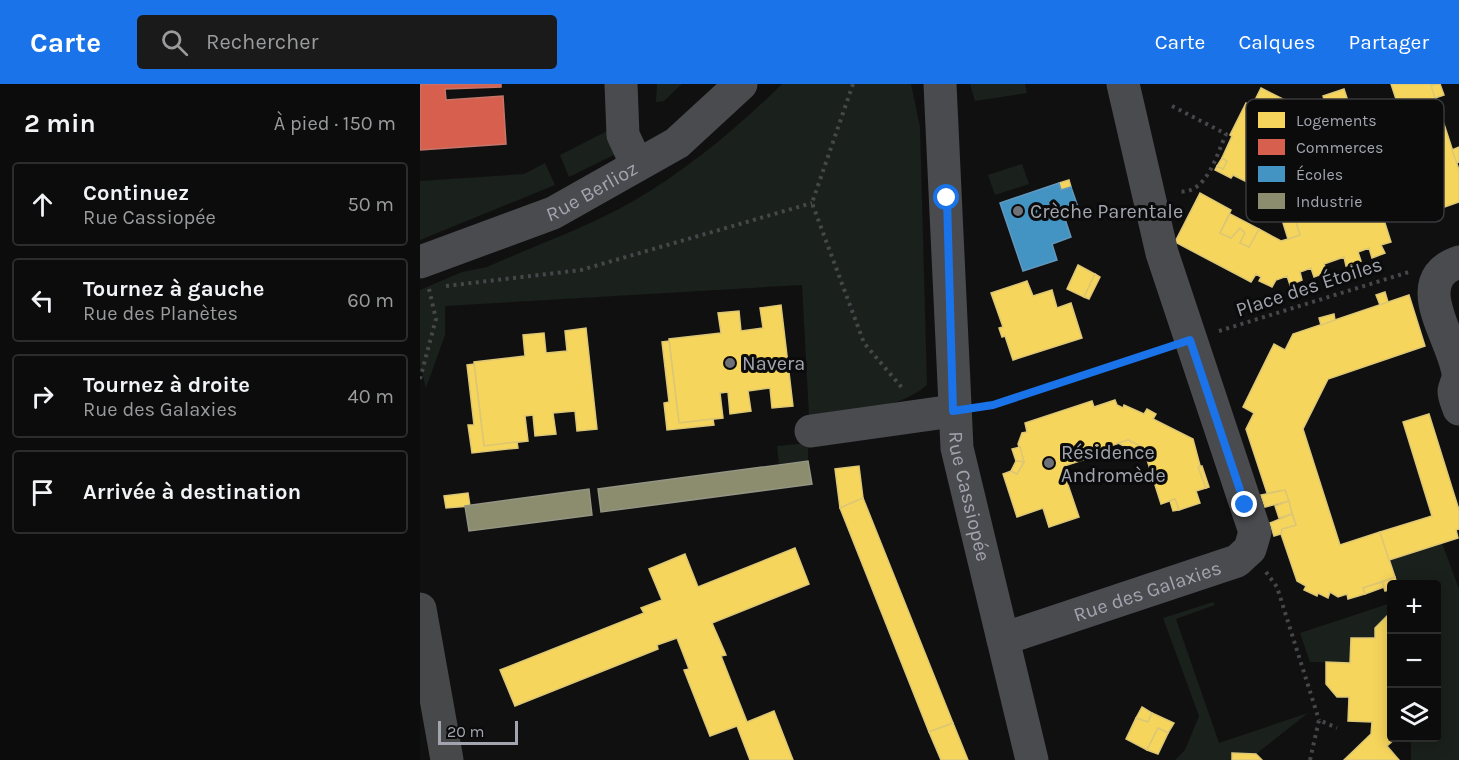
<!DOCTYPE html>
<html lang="fr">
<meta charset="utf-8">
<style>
body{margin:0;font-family:Karla,sans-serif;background:#1a1a1a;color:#f1f3f6}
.controls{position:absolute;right:18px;bottom:18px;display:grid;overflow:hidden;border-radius:6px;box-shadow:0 3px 15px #0003}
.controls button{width:54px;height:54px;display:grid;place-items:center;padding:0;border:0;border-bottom:2px solid #2c2c2d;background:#0c0c0c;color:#f1f3f6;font:30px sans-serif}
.scale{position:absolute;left:18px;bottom:15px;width:80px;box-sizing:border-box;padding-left:6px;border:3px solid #a2a5b0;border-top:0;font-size:16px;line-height:21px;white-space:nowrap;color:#a2a5b0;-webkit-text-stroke:4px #0b0b0b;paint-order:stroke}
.stop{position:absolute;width:18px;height:18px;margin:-14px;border:4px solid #1a73e8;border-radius:50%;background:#fff}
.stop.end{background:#1a73e8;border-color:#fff;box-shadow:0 2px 6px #0008}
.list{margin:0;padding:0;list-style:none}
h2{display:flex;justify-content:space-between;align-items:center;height:78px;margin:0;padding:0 24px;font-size:26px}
h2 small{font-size:20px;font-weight:400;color:#9a9b9d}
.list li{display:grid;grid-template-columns:39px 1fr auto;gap:18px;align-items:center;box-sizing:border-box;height:84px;margin:0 12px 12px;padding:0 12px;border:2px solid #2c2c2d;border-radius:6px}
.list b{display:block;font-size:22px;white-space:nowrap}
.list p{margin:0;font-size:20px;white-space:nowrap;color:#9a9b9d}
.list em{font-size:20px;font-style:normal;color:#9a9b9d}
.icon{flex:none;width:33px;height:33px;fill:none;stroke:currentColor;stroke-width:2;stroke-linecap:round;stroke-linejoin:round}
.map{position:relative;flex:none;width:1039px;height:676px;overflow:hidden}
header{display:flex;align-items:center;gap:36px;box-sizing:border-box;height:84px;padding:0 30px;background:#1a73e8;color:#fff}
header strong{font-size:28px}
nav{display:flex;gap:33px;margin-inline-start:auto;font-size:21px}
.search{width:420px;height:54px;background:#1a1a1a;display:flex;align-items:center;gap:15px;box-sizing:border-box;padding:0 21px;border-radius:6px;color:#9a9b9d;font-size:22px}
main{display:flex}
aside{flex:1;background:#0c0c0c}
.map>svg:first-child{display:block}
.green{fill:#1a201b}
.homes{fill:#f6d55c;stroke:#ddc775;stroke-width:1.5}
.shops{fill:#d6604d;stroke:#c6756b;stroke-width:1.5}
.schools{fill:#4393c3;stroke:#6098bd;stroke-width:1.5}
.industry{fill:#8c8c6e;stroke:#939482;stroke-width:1.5}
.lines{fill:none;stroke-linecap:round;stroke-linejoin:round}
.path{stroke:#46474a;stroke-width:4;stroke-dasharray:3 4.5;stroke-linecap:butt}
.minor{stroke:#4a4b4f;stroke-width:33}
.major{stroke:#47484a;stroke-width:33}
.route{stroke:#1a73e8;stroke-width:8}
.poi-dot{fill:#6f7178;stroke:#0b0b0b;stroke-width:2}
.labels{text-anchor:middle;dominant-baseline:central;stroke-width:6;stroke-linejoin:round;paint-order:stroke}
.street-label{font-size:20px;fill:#a2a5b0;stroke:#0b0b0b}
.poi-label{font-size:20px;fill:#a2a5b0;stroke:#0b0b0b;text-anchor:start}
.key{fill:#0b0b0b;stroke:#38393d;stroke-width:1.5}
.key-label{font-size:16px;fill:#a2a5b0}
</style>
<header>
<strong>Carte</strong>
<div class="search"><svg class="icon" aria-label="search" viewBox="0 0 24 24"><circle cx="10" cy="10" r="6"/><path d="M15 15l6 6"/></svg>Rechercher</div>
<nav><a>Carte</a><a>Calques</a><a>Partager</a></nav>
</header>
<main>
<aside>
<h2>2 min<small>À pied · 150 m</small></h2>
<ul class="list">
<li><svg class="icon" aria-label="ahead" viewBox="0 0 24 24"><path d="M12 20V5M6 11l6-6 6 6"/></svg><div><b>Continuez</b><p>Rue Cassiopée</p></div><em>50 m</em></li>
<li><svg class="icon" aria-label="left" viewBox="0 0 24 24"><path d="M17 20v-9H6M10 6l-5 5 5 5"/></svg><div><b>Tournez à gauche</b><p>Rue des Planètes</p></div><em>60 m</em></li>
<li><svg class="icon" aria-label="right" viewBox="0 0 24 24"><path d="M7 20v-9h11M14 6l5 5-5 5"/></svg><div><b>Tournez à droite</b><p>Rue des Galaxies</p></div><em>40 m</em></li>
<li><svg class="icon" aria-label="arrive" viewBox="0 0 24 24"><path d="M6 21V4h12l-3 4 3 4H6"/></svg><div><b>Arrivée à destination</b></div></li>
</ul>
</aside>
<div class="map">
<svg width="1039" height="676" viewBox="0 0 1039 676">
<rect width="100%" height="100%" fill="#101010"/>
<g class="green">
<polygon points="237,0 262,0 244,17 236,18"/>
<path d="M362 0H491L500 43 507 301C476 328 428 325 389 331L382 201 25 222V251L6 304 0 280V206L42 188 67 183C114 162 165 144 210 119 267 86 315 46 362 0Z"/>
<polygon points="550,0 605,0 607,9 555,17"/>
<polygon points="195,43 204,66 149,93 140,71"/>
<polygon points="125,79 135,101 0,156 0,97 104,90"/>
<polygon points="602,80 609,100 575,111 568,91"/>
<polygon points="388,359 388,377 359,380 357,362"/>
<polygon points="1022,459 1039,505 1039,676 991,676 991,654 1016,654 1016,500 977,500 969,476"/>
<polygon points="793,518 795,521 756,535 799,659 888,629 836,670 812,669 812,676 755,676 765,666 779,632 743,534"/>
<polygon points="971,519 971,531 968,531 955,544 955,554 931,554 930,579 890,578 880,549"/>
</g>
<g class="homes">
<polygon points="971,0 1011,0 1039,86 1039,118 1013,127"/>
<polygon points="1020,0 1024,11 1015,14 1011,1"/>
<polygon points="841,4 877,22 872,30 882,35 871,56 867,55 863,63 843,53 841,57 851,64 851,68 845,70 837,67 834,73 857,85 845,107 813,91 811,94 795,86 797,82 803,85 807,77 802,74 812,52 810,51 826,19 832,22"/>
<polygon points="924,5 950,84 929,91 903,12"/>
<polygon points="1039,63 1039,78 1037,79 1032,66"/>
<polygon points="802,74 807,77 803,85 797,82"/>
<polygon points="649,96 651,103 641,106 639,99"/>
<polygon points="955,108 971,158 961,161 965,169 952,174 949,164 938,168 941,177 926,182 924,173 904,180 907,188 894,193 891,184 880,188 882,196 870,201 867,192 856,196 852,203 839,197 841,193 836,190 831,198 755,158 780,109 811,126 800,149 811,154 820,144 825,149 820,159 829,163 839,145 861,157 868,155 880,151 875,135 922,118 926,131 936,128 932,115"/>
<polygon points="810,130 839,145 829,163 820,159 825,149 820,144 811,154 800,149"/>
<polygon points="875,135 880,151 868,155 863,139"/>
<polygon points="658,181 675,190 664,213 647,205"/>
<polygon points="675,190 680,193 669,215 664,213"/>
<polygon points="607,197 613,212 632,206 637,224 651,219 662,254 593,276 585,252 582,253 579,244 583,243 571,209"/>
<polygon points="965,208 968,218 960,221 956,211"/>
<polygon points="989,211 1005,262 908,295 883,345 920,461 960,448 975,493 943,504 945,510 928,515 927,510 918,513 910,508 908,514 898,509 897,512 884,506 886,502 877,497 861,450 862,445 876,441 865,406 847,409 826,345 834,329 823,323 854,260 865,266 873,250"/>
<polygon points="361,221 373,322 352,324 350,304 328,307 331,327 310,330 308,308 300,309 303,334 259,339 249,255 301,249 298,229 319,227 321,247 343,244 340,224"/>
<polygon points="914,230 915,236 901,241 899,234"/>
<polygon points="166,244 177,345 157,347 155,327 133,329 136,350 115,352 113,331 105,332 108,357 64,362 54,278 105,272 103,251 124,249 126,269 147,267 145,247"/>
<polygon points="249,257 259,339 293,335 294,341 247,346 244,319 249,318 242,258"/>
<polygon points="54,280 64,362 97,358 98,364 52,369 48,341 54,341 47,281"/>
<polygon points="695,316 697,321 703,324 704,321 724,330 727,325 736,330 733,335 773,355 786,404 776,407 780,419 759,426 755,415 741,420 723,363 708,356 667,370 669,374 644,382 643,386 659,433 629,443 623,424 597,433 583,390 591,387 597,390 604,378 598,360 602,349 607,348 605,339 672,317 674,323"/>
<polygon points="1009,330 1039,426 1039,445 1036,446 1038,454 969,476 960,448 1012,432 983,338"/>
<polygon points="708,356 723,363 726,373 715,368 714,363 709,365 698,359"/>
<polygon points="600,363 604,378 596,377 592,365"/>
<polygon points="596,377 604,378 597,390 591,387"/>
<polygon points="439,382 443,414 420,424 415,385"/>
<polygon points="782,382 789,403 786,404 778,383"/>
<polygon points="865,406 869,417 845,423 841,411"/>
<polygon points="48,409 50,422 26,424 24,412"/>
<polygon points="443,414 533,639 509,648 420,424"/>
<polygon points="755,415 759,426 753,427 750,417"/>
<polygon points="869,417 872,430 859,434 855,422"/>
<polygon points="872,430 876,441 862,445 861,450 854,452 850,439"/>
<polygon points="375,464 389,500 292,539 306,571 301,572 327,638 354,627 373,676 330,676 317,642 290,652 264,586 269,585 257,554 237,561 238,565 95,622 80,586 224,529 221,524 242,516 229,485 265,470 278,503"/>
<polygon points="975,493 977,500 972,500 972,505 965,507 962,498"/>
<polygon points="962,498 964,503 945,510 943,504"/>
<polygon points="968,531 972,531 972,654 976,654 967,662 979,676 924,676 951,650 952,638 928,637 929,613 917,613 906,600 906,578 930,579 931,554 955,554 955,544"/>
<polygon points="722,623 732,629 728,638 716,634"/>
<polygon points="732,629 754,639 748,649 738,644 727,666 706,655 716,634 728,638"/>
<polygon points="533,639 548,676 521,676 509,648"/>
<polygon points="738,644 748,649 738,670 727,666"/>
<polygon points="812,669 836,670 842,676 812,676"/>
</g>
<polygon class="shops" points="0,0 81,0 81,3 25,5 26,16 83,12 86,60 0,66"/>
<polygon class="schools" points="639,99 641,106 651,103 660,129 645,135 651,153 632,160 637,176 603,187 580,119"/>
<g class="industry">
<polygon points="388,377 392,400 181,428 178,405"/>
<polygon points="169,405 172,431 49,447 45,422"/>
</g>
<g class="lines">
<g class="path">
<polyline points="433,0 392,119 444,259 483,305"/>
<path d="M752 22 806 50C797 70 786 113 757 107"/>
<polyline points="26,202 161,186 392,119"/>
<polyline points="799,247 989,188"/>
<polyline points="0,295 16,235 9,205"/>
<polyline points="565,322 743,265"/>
<polyline points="846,488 857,503 899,636"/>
<polyline points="890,676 899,636 917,644"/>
</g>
<g class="minor">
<polyline points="201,0 203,51 217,81"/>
<path id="s1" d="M520 0 537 364 612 676"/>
<path id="s2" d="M0 178 133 129 257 59 321 0"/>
<path d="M1039 178C986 196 1033 253 1038 289 1039 295 1035 301 1034 307 1034 313 1037 319 1039 325"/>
<polyline points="391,347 533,327"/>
<path id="s3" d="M583 555 817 477 830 465 835 448 742 169 703 0"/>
</g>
<polyline class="major" points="0,525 27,676"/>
</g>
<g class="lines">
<polyline class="route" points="527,114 533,327 573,321 770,256 825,421"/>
</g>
<g class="poi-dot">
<circle cx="598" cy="127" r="6"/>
<circle cx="310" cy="279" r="6"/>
<circle cx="629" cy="379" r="6"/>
</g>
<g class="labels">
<g class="street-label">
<text stroke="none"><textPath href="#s2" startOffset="186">Rue Berlioz</textPath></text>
<text transform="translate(889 203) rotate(-18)">Place des Étoiles</text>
<text stroke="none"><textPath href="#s1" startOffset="414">Rue Cassiopée</textPath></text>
<text stroke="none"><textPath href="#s3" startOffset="152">Rue des Galaxies</textPath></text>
</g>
<g class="poi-label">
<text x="610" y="127">Crèche Parentale</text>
<text x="322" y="279">Navera</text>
<text x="641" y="368">Résidence<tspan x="641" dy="23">Andromède</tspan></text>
</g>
</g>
<rect x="826" y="15" width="198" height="123" rx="9" class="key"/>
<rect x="838" y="28" width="27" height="16" fill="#f6d55c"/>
<rect x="838" y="55" width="27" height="16" fill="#d6604d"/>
<rect x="838" y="82" width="27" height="16" fill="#4393c3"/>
<rect x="838" y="109" width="27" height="16" fill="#8c8c6e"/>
<g class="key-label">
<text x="876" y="42">Logements</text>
<text x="876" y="69">Commerces</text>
<text x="876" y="96">Écoles</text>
<text x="876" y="123">Industrie</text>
</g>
</svg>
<div class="controls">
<button>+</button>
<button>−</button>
<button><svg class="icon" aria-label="layers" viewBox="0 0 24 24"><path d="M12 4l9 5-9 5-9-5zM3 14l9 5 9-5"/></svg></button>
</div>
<div class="scale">20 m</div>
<div class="stop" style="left:527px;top:114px"></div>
<div class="stop end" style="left:825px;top:421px"></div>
</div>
</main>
